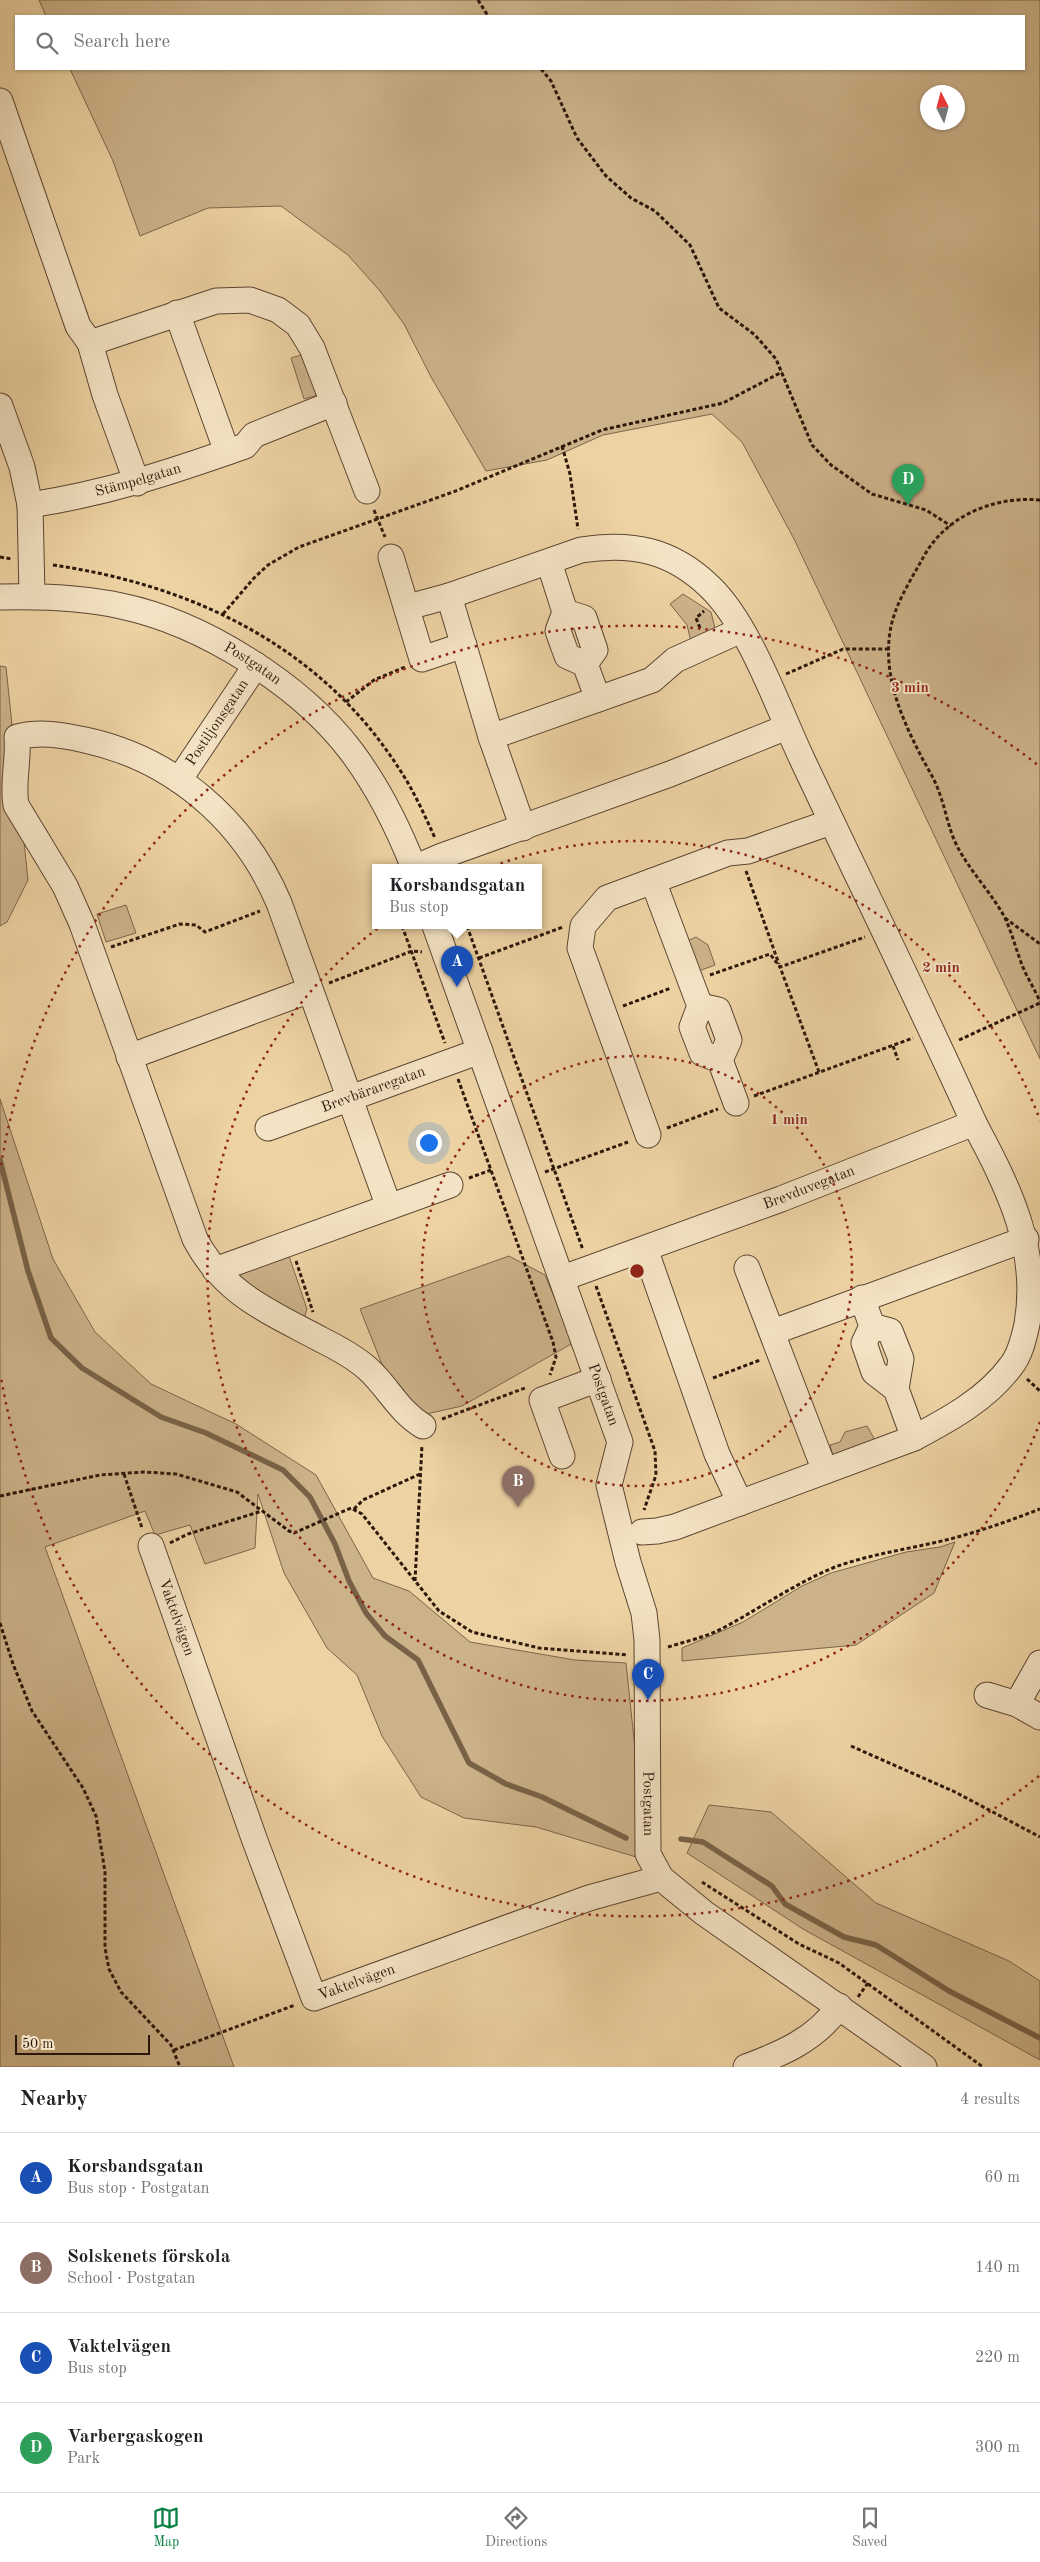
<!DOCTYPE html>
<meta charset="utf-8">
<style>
body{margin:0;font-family:"Old Standard TT",serif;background:#f6f6f6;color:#202124}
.compass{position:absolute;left:920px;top:85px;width:45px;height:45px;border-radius:50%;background:#fff;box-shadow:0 1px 4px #0004;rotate:354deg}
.scale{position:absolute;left:15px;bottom:12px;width:135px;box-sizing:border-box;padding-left:5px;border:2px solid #2c180b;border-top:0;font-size:14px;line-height:18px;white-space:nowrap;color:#2c180b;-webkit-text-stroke:4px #f3e2c3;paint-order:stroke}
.you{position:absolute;left:428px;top:1142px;width:18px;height:18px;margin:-12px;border:4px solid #fff;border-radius:50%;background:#1a73e8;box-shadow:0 0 0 8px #1a73e833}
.badge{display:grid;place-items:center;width:32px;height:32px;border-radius:50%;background:#0b8043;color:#fff;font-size:16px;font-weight:700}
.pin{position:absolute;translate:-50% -41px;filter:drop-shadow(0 1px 2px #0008)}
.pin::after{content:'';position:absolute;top:26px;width:18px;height:15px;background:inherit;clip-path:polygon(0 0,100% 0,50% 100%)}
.popup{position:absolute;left:372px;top:864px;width:170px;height:65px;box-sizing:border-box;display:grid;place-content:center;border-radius:0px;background:#fff;filter:drop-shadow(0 1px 4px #0005);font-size:16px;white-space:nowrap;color:#757577}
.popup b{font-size:19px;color:#202124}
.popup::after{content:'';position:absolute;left:50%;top:100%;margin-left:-10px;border:10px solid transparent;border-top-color:#fff}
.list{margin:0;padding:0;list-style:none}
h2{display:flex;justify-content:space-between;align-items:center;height:65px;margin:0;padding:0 20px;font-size:21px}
h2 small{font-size:16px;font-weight:400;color:#757577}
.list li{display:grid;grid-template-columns:32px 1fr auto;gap:15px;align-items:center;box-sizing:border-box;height:90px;padding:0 20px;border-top:1px solid #e0e0e0}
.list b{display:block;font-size:19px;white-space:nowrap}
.list p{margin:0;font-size:16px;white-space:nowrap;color:#757577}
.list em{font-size:16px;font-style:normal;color:#757577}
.icon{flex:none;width:28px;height:28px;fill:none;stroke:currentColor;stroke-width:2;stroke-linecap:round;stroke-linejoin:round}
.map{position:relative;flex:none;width:1040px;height:2067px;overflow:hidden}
.search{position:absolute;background:#fff;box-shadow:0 1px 4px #0004;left:15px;right:15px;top:15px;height:55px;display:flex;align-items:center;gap:12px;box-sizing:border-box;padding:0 18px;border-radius:0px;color:#757577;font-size:19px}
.sheet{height:425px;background:#fff}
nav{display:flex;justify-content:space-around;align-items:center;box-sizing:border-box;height:70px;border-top:1px solid #e0e0e0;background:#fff;font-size:14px;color:#757577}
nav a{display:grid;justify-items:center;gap:2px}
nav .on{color:#0b8043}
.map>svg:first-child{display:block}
.green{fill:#ccb289;stroke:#7c654a;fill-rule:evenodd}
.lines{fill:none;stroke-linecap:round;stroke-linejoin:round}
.stream{stroke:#786247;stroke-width:5.5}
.minor-casing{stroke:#5c4631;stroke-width:27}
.path{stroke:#2c180b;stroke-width:3;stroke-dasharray:4 2.5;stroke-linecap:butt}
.minor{stroke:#f3e2c3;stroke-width:25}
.ring{fill:none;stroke:#8f2418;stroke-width:2.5;stroke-dasharray:2.5 5}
.labels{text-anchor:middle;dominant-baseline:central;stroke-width:4;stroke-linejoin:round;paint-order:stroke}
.street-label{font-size:15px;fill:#2c180b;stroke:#f3e2c3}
.centre{fill:#8f2418;stroke:#f3e2c3;stroke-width:2.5}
.ring-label{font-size:15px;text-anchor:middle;font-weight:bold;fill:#8f2418;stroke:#f3e2c3;stroke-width:4;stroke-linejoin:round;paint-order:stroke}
</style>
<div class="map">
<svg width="1040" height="2067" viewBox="0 0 1040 2067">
<rect width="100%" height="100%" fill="#edd2a3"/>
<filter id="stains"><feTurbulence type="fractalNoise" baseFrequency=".004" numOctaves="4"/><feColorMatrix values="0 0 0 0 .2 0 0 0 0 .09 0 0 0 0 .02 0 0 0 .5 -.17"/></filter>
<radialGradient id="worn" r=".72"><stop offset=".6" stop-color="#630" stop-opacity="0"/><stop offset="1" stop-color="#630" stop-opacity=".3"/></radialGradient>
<g class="green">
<path d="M39 0H1040V1059L794 539 742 442 712 414 603 435 547 460 486 471 431 377 404 324 380 291 348 255 281 206 208 208 140 236 113 161 70 69H1024V16H46ZM928 92H958V122H928Z"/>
<polygon points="308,353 322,394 304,399 291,358"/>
<polygon points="683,594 711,612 716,632 691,642 687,625 670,604"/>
<polygon points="0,666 6,667 28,880 7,922 0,926"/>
<polygon points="126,905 136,933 106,942 97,914"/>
<polygon points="696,937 708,945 715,965 696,972 685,942"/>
<polygon points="0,1099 53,1259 95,1332 151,1384 236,1424 316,1475 373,1578 409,1591 470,1642 575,1660 626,1663 637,1768 636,1857 536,1827 464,1818 421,1797 382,1736 357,1675 327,1648 284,1573 258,1494 255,1548 205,1564 190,1525 155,1535 145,1511 45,1547 234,2067 0,2067"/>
<polygon points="289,1256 307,1309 304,1318 233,1282 234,1270"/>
<polygon points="509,1256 545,1275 573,1343 462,1406 422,1415 387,1377 360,1309"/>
<polygon points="867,1426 876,1442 833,1456 830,1445 840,1442 845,1432"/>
<polygon points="955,1542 934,1593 856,1645 682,1661 682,1648 743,1622 802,1586 831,1573 906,1552 940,1547"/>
<polygon points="709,1805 771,1812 876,1903 1009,1961 1040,1981 1040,2060 803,1929 687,1853"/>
</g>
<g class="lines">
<g class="stream">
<polyline points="0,1160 28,1271 51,1338 82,1368 161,1417 206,1433 283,1470 310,1497 335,1544 349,1581 366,1613 385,1636 418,1660 469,1763 506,1784 542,1797 626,1838"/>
<polyline points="681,1839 703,1842 772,1886 785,1904 844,1937 876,1945 949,1991 1040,2038"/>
</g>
<defs>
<g id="minor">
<polyline points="0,101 78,326 90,343 105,395 137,483"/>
<polyline points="177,313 227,452"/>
<polyline points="90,343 216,301 250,300 278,310 298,325 312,348 367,491"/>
<polyline points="0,406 22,467 30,505 32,596"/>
<path id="s1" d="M30 505C108 493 171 472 245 446L254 435 334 403"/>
<polyline points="391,557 422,659 464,645"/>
<polyline points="549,562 565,612 558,631 567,656 585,664 598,699"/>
<polyline points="449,596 491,737 523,828"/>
<path id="s2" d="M0 597C41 596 81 597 121 606 203 623 301 685 351 751 378 787 398 827 414 868L442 856 670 774 787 727"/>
<path d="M408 607 449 596 581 550C632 542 672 550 710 587 749 624 778 708 802 759 859 880 919 1001 974 1123 1008 1187 1040 1249 1027 1324 1024 1338 1020 1355 1011 1366 987 1399 948 1420 914 1438L675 1527 657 1531 642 1532"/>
<polyline points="565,612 584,618 595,650 585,664"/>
<polyline points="491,737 652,680 675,660 741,630"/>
<path id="s3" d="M179 780 256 665"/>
<polyline points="653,881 700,1006 692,1027 702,1053 720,1060 736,1103"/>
<path id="s4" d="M435 926 620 1442 609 1485 628 1562 644 1613 647 1640 648 1854 661 1878 704 1913 924 2067"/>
<polyline points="700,1006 718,1010 729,1040 720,1060"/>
<polyline points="129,1057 310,990"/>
<path id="s5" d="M268 1128 480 1051"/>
<polyline points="648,1135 580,948 583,926 607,898 728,853 748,851 831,822"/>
<path d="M389 1207 279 903C244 820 173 759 85 740 62 735 40 731 17 737 19 760 12 783 16 805L65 886 82 924 195 1239C224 1294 268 1311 320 1339 336 1347 355 1357 368 1369 388 1387 399 1412 423 1426"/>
<polyline points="645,1249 717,1454 740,1503"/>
<polyline points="747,1268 825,1471"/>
<polyline points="215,1270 450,1185"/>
<path id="s6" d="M563 1278 781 1199 974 1123"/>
<polyline points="862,1298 872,1326 864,1343 874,1372 896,1389 914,1438"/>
<polyline points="872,1326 890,1331 901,1359 896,1389"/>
<polyline points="773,1332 1026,1239"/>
<polyline points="562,1456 542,1400 598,1379"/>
<path id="s7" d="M151 1546 255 1841 314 1998 589 1898 661 1878"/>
<polyline points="987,1695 1017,1704 1040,1717"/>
<polyline points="1017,1704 1040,1663"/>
<path d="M746 2067C781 2054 817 2039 839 2006"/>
</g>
</defs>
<use href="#minor" class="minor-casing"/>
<g class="path">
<polyline points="478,0 488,16"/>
<polyline points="541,69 551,81 577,138 606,176 631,198 655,211 690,245 719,308 755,335 776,359 812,445 831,465 872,494 926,510 951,526"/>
<polyline points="562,446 570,474 578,529"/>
<path d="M1040 500C995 496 947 515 924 556 911 580 894 605 890 632 883 677 902 719 922 758 928 769 935 780 939 792 946 810 948 828 957 846 970 871 993 895 1005 918 1013 935 1017 954 1025 972 1030 982 1036 992 1040 1002"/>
<polyline points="374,510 385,537"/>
<polyline points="0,557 12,559"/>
<path d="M53 565C192 585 320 646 398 767 413 789 424 814 435 838"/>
<polyline points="223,614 254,578 268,565 299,547 453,492 602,430 723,403 782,372"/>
<polyline points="700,628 696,618 704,611"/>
<polyline points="786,674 843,649 889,649"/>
<polyline points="346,702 374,680 405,667"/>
<polyline points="746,871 779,964"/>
<polyline points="1005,918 1040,944"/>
<polyline points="402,926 445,1043"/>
<polyline points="467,926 583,1250"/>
<polyline points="111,947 180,924 196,925 205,932 260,911"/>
<polyline points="479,958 563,927"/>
<polyline points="710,975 770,954 780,967"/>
<polyline points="329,983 412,951 422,952"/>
<polyline points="623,1006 671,988"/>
<polyline points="959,1040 1040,1003"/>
<polyline points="893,1046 898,1060"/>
<polyline points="819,1072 780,967 865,937"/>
<polyline points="458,1079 553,1342 556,1357 550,1375"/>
<polyline points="754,1096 913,1038"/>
<polyline points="667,1128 718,1109"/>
<polyline points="545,1172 628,1142"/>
<polyline points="469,1178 491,1170"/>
<polyline points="296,1261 313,1312"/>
<polyline points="596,1286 655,1451 656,1475 644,1510"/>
<polyline points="713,1378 760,1360"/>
<polyline points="1027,1379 1040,1391"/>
<polyline points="442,1419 525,1388"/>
<polyline points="124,1474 142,1528"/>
<polyline points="0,1496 100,1475 144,1472 176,1474 237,1492 289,1531 294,1533 351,1508 362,1514 439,1611 472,1632 539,1648 628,1655"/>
<polyline points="354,1509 363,1500 420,1474"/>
<polyline points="170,1543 188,1534 262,1511"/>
<polyline points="415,1581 422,1445"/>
<polyline points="0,1623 13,1664 32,1711 83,1788 96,1816 105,1872 105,1948 109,1969 121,1992 171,2045 180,2067"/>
<path d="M668 1647C687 1641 707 1637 725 1627 762 1607 796 1583 835 1567 871 1554 909 1549 946 1540 978 1532 1009 1521 1040 1509"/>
<polyline points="851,1746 955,1792 1040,1837"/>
<polyline points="702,1882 799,1944 839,1963 983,2067"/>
<polyline points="858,1997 868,1983"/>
<polyline points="174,2050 295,2005"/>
</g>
<use href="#minor" class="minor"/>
</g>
<g class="ring">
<circle cx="637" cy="1271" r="215"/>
<path d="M1040 1422A430 430 0 1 1 1040 1120"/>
<path d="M1039 1776A645 645 0 0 1 1 1377M1 1165A645 645 0 0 1 1039 766"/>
</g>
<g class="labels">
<g class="street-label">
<text stroke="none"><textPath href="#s1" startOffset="111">Stämpelgatan</textPath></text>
<text stroke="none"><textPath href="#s2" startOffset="266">Postgatan</textPath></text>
<text stroke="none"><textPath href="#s3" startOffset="69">Postiljonsgatan</textPath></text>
<text stroke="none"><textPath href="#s5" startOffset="112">Brevbäraregatan</textPath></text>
<text stroke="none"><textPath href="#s6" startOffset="262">Brevduvegatan</textPath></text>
<text stroke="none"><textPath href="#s4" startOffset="498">Postgatan</textPath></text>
<text stroke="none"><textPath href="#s7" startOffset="76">Vaktelvägen</textPath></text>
<text stroke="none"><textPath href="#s4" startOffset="916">Postgatan</textPath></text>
<text stroke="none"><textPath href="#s7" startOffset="526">Vaktelvägen</textPath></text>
</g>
</g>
<circle cx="637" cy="1271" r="8" class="centre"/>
<g class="ring-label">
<text x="910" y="692">3 min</text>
<text x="941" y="972">2 min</text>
<text x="789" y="1124">1 min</text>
</g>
<rect width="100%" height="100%" filter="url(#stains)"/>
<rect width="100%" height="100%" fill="url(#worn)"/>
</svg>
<svg class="compass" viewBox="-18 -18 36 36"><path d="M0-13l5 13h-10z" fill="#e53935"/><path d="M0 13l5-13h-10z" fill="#757577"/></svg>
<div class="scale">50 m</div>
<div class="you"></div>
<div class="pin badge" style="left:457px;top:987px;background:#1a4fb4">A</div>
<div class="popup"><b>Korsbandsgatan</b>Bus stop</div>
<div class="pin badge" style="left:518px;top:1507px;background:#8d6e63">B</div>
<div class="pin badge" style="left:648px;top:1700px;background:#1a4fb4">C</div>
<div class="pin badge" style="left:908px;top:505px;background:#2e9e5b">D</div>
<div class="search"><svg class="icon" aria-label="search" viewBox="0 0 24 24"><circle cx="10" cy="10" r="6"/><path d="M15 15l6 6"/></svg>Search here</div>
</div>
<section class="sheet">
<h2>Nearby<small>4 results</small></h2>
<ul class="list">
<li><span class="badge" style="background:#1a4fb4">A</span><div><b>Korsbandsgatan</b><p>Bus stop · Postgatan</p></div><em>60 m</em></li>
<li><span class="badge" style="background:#8d6e63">B</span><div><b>Solskenets förskola</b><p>School · Postgatan</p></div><em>140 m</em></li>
<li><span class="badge" style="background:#1a4fb4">C</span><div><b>Vaktelvägen</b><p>Bus stop</p></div><em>220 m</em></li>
<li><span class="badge" style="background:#2e9e5b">D</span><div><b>Varbergaskogen</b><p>Park</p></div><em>300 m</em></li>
</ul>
</section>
<nav>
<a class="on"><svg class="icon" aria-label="map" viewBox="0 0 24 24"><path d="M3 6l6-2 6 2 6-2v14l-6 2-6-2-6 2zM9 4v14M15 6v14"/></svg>Map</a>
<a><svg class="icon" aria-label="directions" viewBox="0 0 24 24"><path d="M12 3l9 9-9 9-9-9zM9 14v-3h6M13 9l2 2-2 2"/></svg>Directions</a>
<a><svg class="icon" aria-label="saved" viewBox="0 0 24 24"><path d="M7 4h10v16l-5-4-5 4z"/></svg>Saved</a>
</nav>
